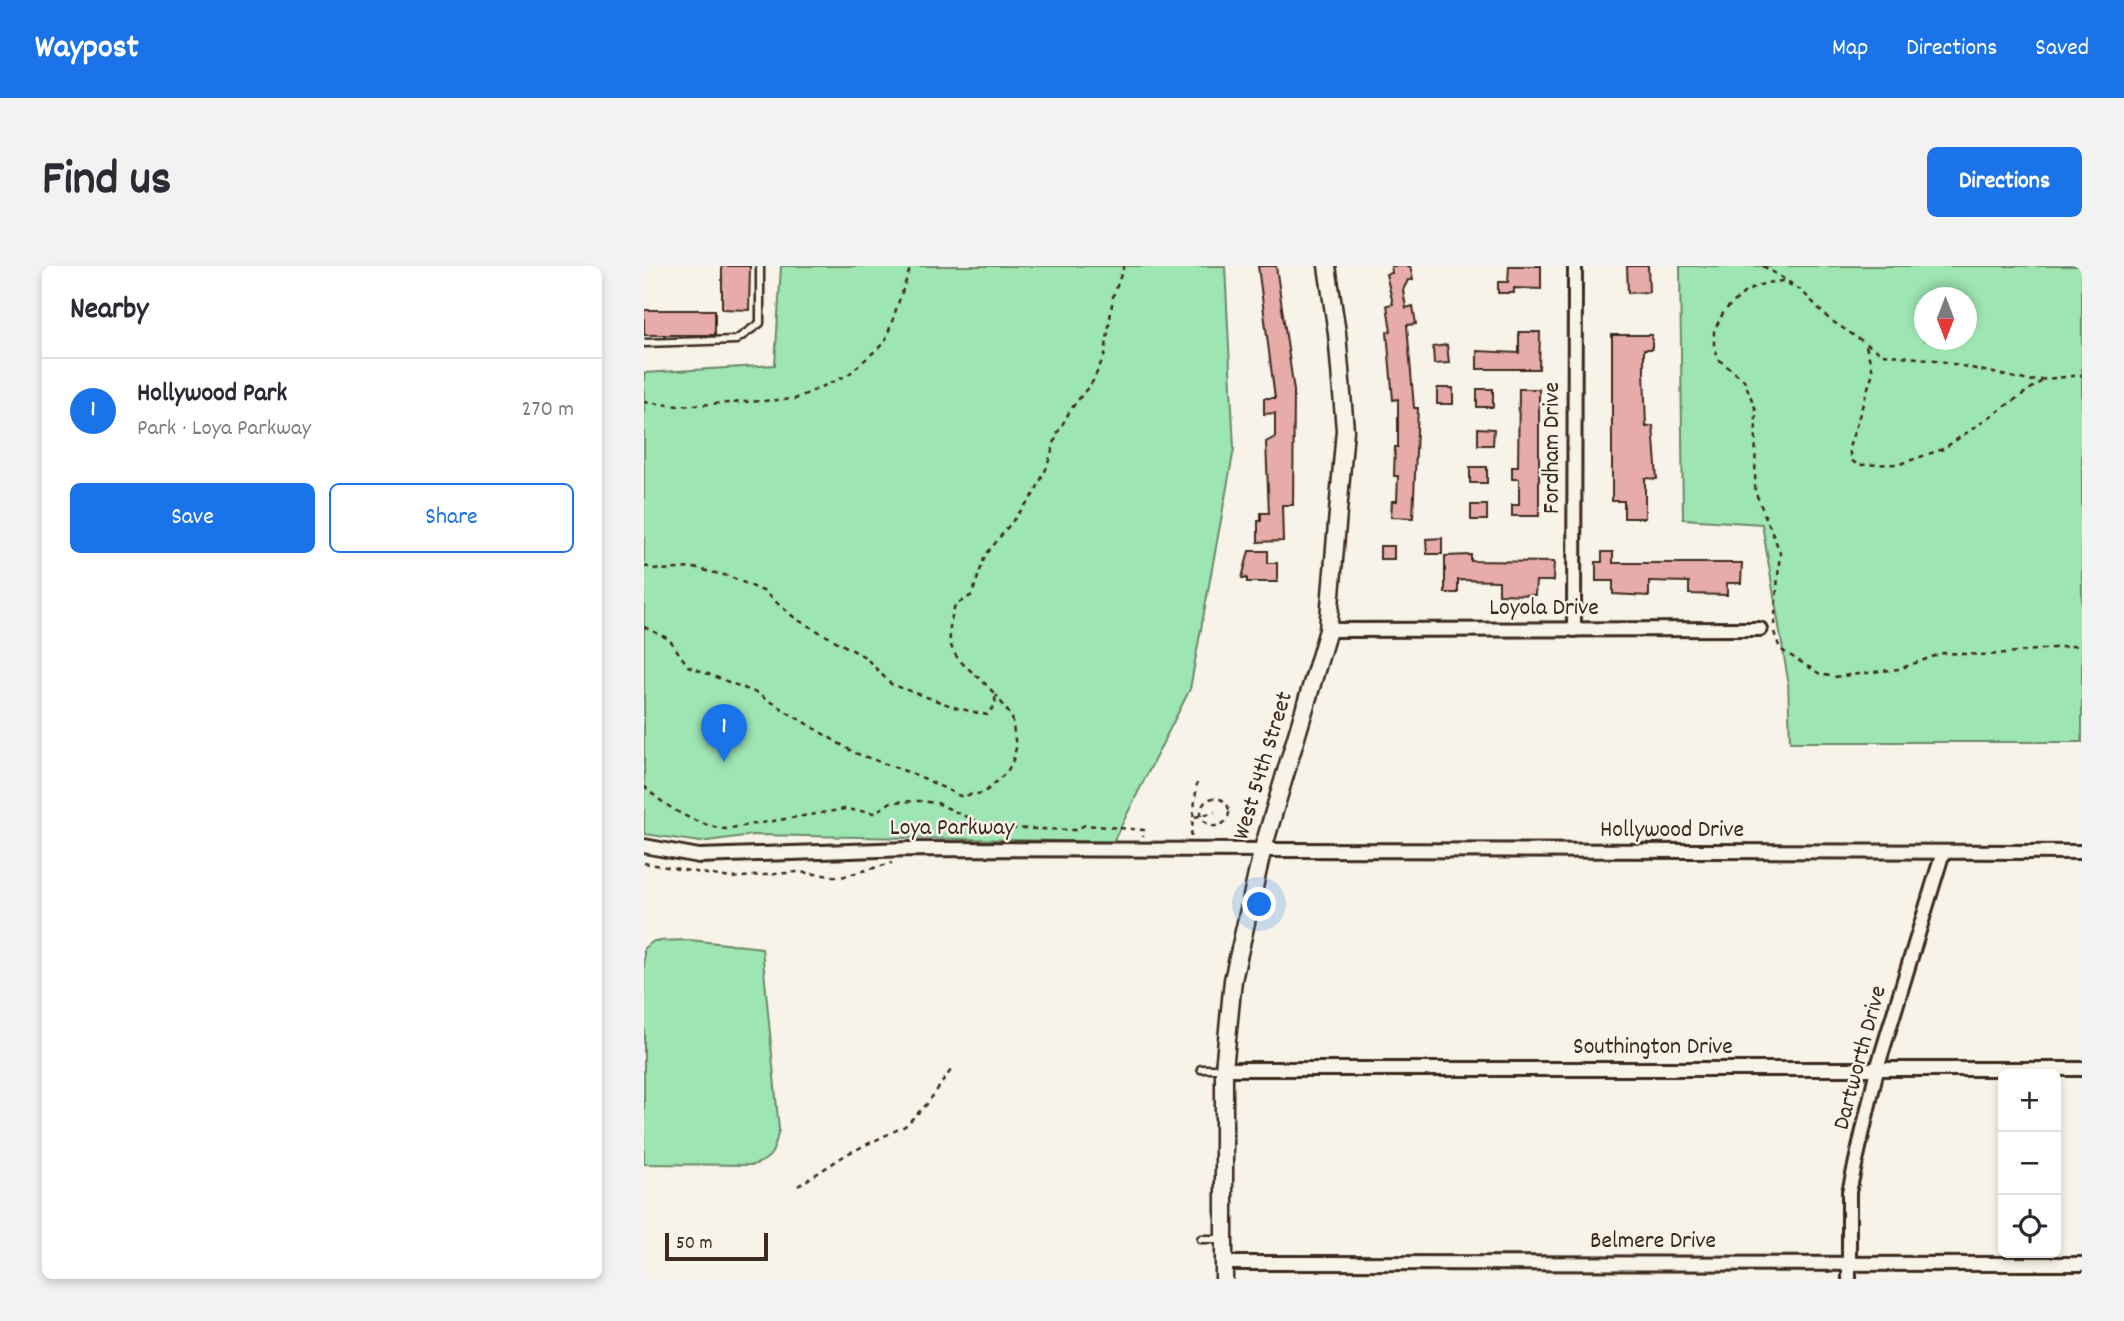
<!DOCTYPE html>
<meta charset="utf-8">
<style>
body{margin:0;font-family:Dekko,sans-serif;background:#f2f2f3;color:#2b2b33}
.controls{position:absolute;right:21px;bottom:21px;display:grid;overflow:hidden;border-radius:10px;box-shadow:0 4px 10px #0003}
.controls button{width:63px;height:63px;display:grid;place-items:center;padding:0;border:0;border-bottom:2px solid #e1e1e2;background:#fff;color:#2b2b33;font:35px sans-serif}
.compass{position:absolute;left:1270px;top:21px;width:63px;height:63px;border-radius:50%;background:#fff;box-shadow:0 4px 10px #0003;rotate:180deg}
.scale{position:absolute;left:21px;bottom:18px;width:103px;box-sizing:border-box;padding-left:7px;border:4px solid #3b2a1e;border-top:0;font-size:19px;line-height:24px;white-space:nowrap;color:#3b2a1e;-webkit-text-stroke:5px #f7f3e8;paint-order:stroke}
.you{position:absolute;left:616px;top:639px;width:24px;height:24px;margin:-18px;border:5px solid #fff;border-radius:50%;background:#1a73e8;box-shadow:0 0 0 10px #1a73e833}
.badge{display:grid;place-items:center;width:46px;height:46px;border-radius:50%;background:#1a73e8;color:#fff;font-size:23px;font-weight:700}
.pin{position:absolute;translate:-50% -58px;filter:drop-shadow(0 2px 4px #0008)}
.pin::after{content:'';position:absolute;top:37px;width:24px;height:21px;background:inherit;clip-path:polygon(0 0,100% 0,50% 100%)}
.list{margin:0;padding:0;list-style:none}
h2{display:flex;justify-content:space-between;align-items:center;height:91px;margin:0;padding:0 28px;font-size:30px}
h2 small{font-size:23px;font-weight:400;color:#7c7c81}
.list li{display:grid;grid-template-columns:46px 1fr auto;gap:21px;align-items:center;box-sizing:border-box;height:105px;padding:0 28px;border-top:2px solid #e1e1e2}
.list b{display:block;font-size:26px;white-space:nowrap}
.list p{margin:0;font-size:23px;white-space:nowrap;color:#7c7c81}
.list em{font-size:23px;font-style:normal;color:#7c7c81}
.actions{display:flex;gap:14px;padding:21px 28px}
.actions a{flex:1;padding:16px 0;border:2px solid #1a73e8;border-radius:10px;text-align:center;font-size:24px;color:#1a73e8}
.actions .main{background:#1a73e8;color:#fff}
.icon{flex:none;width:38px;height:38px;fill:none;stroke:currentColor;stroke-width:2;stroke-linecap:round;stroke-linejoin:round}
.map{position:relative;flex:none;width:1438px;height:1013px;overflow:hidden;border-radius:10px}
header{display:flex;align-items:center;gap:42px;box-sizing:border-box;height:98px;padding:0 35px;background:#1a73e8;color:#fff}
header strong{font-size:33px}
nav{display:flex;gap:38px;margin-inline-start:auto;font-size:24px}
.intro{display:flex;align-items:center;justify-content:space-between;box-sizing:border-box;height:168px;padding:0 42px}
h1{margin:0;font-size:49px}
.button{padding:18px 32px;border-radius:10px;background:#1a73e8;color:#fff;font-size:24px;font-weight:700}
main{display:flex;gap:42px;padding:0 42px}
aside{flex:1;background:#fff;border-radius:10px;box-shadow:0 4px 10px #0003}
.map>svg:first-child{display:block}
.green{fill:#9de5b2;stroke:#6c8868;stroke-width:2;fill-rule:evenodd}
.building{fill:#e7acaa;stroke:#3b2a1e;stroke-width:2}
.lines{fill:none;stroke-linecap:round;stroke-linejoin:round}
.service-casing{stroke:#3b2a1e;stroke-width:11}
.minor-casing{stroke:#3b2a1e;stroke-width:18}
.tertiary-casing{stroke:#3b2a1e;stroke-width:21}
.path{stroke:#3b2a1e;stroke-width:2.5;stroke-dasharray:5 5;stroke-linecap:butt}
.service{stroke:#f7f3e8;stroke-width:6}
.minor{stroke:#f7f3e8;stroke-width:12}
.tertiary{stroke:#f7f3e8;stroke-width:16}
.labels{text-anchor:middle;dominant-baseline:central;stroke-width:5;stroke-linejoin:round;paint-order:stroke}
.street-label{font-size:24px;fill:#3b2a1e;stroke:#f7f3e8}
</style>
<header>
<strong>Waypost</strong>
<nav><a>Map</a><a>Directions</a><a>Saved</a></nav>
</header>
<div class="intro"><h1>Find us</h1><a class="button">Directions</a></div>
<main>
<aside>
<h2>Nearby<small></small></h2>
<ul class="list">
<li><span class="badge">1</span><div><b>Hollywood Park</b><p>Park · Loya Parkway</p></div><em>270 m</em></li>
</ul>
<div class="actions"><a class="main">Save</a><a>Share</a></div>
</aside>
<div class="map">
<svg width="1438" height="1013" viewBox="0 0 1438 1013">
<rect width="100%" height="100%" fill="#f7f3e8"/>
<filter id="ink" filterUnits="userSpaceOnUse"><feTurbulence type="fractalNoise" baseFrequency=".0143" numOctaves="2"/><feDisplacementMap in="SourceGraphic" scale="14" xChannelSelector="R" yChannelSelector="G"/><feConvolveMatrix kernelMatrix="1 2 1 2 8 2 1 2 1" color-interpolation-filters="sRGB"/></filter>
<g filter="url(#ink)">
<g class="green">
<polygon points="137,0 581,0 590,183 546,423 469,576 108,569 56,576 0,568 0,107 131,99"/>
<path d="M1036 0H1438V476H1146L1144 414 1118 258 1039 253ZM1280 32H1322V74H1280Z"/>
<path d="M46 674 118 682 135 864C130 883 130 893 109 899L0 898V682L10 675Z"/>
</g>
<g class="building">
<polygon points="78,0 106,0 105,44 78,43"/>
<polygon points="614,0 632,0 650,125 649,239 638,239 639,275 614,276 614,255 617,255 617,247 625,247 622,176 631,171 631,147 620,148 620,132 631,132"/>
<polygon points="747,0 766,0 769,14 764,14 759,24 762,42 769,40 772,58 763,59 770,142 774,142 769,252 747,251 748,235 753,235 754,210 750,210 751,181 754,181 754,133 749,134 743,66 747,65 743,39 749,38 742,8 748,7"/>
<polygon points="865,0 897,0 897,23 870,22 870,27 854,27 854,16 864,16"/>
<polygon points="983,0 1004,0 1005,26 984,27"/>
<rect x="0" y="44" width="71" height="25"/>
<polygon points="875,66 896,66 895,103 833,103 833,85 875,87"/>
<polygon points="968,69 1008,69 1008,83 1000,83 1000,106 1002,161 1009,160 1013,213 1001,212 1001,252 980,252 980,235 968,235"/>
<polygon points="803,79 805,97 790,98 789,81"/>
<rect x="793" y="122" width="16" height="16"/>
<rect x="833" y="123" width="16" height="18"/>
<polygon points="875,123 895,123 895,250 868,250 868,239 875,239 875,213 868,213 868,201 874,201"/>
<polygon points="834,162 850,163 849,179 834,179"/>
<rect x="826" y="201" width="17" height="16"/>
<rect x="827" y="239" width="16" height="15"/>
<polygon points="798,272 798,288 783,288 782,273"/>
<rect x="736" y="280" width="14" height="13"/>
<polygon points="605,285 624,285 624,297 633,297 633,316 603,316 603,312 598,312"/>
<polygon points="958,286 969,286 969,297 1098,297 1097,317 1083,317 1083,329 1045,328 1045,316 1005,315 1005,330 969,328 969,315 952,315 952,296 958,296"/>
<polygon points="827,289 827,295 910,296 909,315 892,315 891,329 855,328 855,315 814,314 814,327 801,327 801,290"/>
</g>
<g class="lines">
<defs>
<g id="service">
<polyline points="0,77 92,74 116,57 116,0"/>
<polyline points="557,803 578,803"/>
<polyline points="557,973 578,973"/>
</g>
<g id="minor">
<polyline points="684,364 1116,363"/>
<polyline points="930,364 931,0"/>
<polyline points="0,580 55,590 265,583 1438,586"/>
<polyline points="580,803 1438,803"/>
<polyline points="580,997 1438,998"/>
<polyline points="1205,1013 1205,926 1233,803 1299,586"/>
</g>
<polyline id="tertiary" points="580,1013 580,803 589,714 618,586 684,364 701,164 693,67 683,0"/>
</defs>
<use href="#service" class="service-casing"/>
<use href="#minor" class="minor-casing"/>
<use href="#tertiary" class="tertiary-casing"/>
<g class="path">
<polyline points="1119,0 1148,18"/>
<polyline points="1222,80 1229,106 1205,182 1207,194 1214,199 1256,198 1299,183 1398,115"/>
<polyline points="0,136 34,140 151,133 204,109 241,76 267,0"/>
<path d="M0 300 15 304 50 302 84 310 119 325 152 353 221 391 247 418 313 442 343 449 352 438 350 427C320 393 294 394 311 339L328 329 341 290 390 228 403 201 413 168 427 143 449 115 461 88 469 31 480 0"/>
<polyline points="1130,359 1136,286 1111,225 1112,144 1100,114 1074,93 1070,79 1070,65 1080,45 1101,26 1121,17 1138,15 1157,24 1185,53 1238,88 1292,94 1385,115 1438,109"/>
<polyline points="0,361 25,373 44,400 110,426 211,487 275,510 316,530 340,527 363,506 369,494 372,482 368,451 352,429"/>
<polyline points="1130,366 1136,383 1176,408 1190,411 1255,403 1299,387 1344,389 1438,379"/>
<path d="M0 520C21 541 52 559 81 563L201 543 230 547 247 536 275 535 293 537 342 560 355 562 431 564 441 559 500 564 499 571"/>
<circle cx="571" cy="546" r="14"/>
<polyline points="551,551 571,546"/>
<polyline points="547,570 553,517"/>
<polyline points="0,597 86,612 154,606 197,611 248,597"/>
<polyline points="154,920 203,888 261,860 283,838 307,804"/>
</g>
<use href="#service" class="service"/>
<use href="#minor" class="minor"/>
<use href="#tertiary" class="tertiary"/>
</g>
</g>
<g class="labels">
<g class="street-label">
<text transform="translate(909 182) rotate(-90)">Fordham Drive</text>
<text x="900" y="343">Loyola Drive</text>
<text transform="translate(620 500) rotate(-73)">West 54th Street</text>
<text x="308" y="563">Loya Parkway</text>
<text x="1028" y="565">Hollywood Drive</text>
<text x="1009" y="782">Southington Drive</text>
<text transform="translate(1217 792) rotate(-75)">Dartworth Drive</text>
<text x="1009" y="976">Belmere Drive</text>
</g>
</g>
</svg>
<div class="controls">
<button>+</button>
<button>−</button>
<button><svg class="icon" aria-label="locate" viewBox="0 0 24 24"><circle cx="12" cy="12" r="6"/><path d="M12 2v4M12 18v4M2 12h4M18 12h4"/></svg></button>
</div>
<svg class="compass" viewBox="-18 -18 36 36"><path d="M0-13l5 13h-10z" fill="#e53935"/><path d="M0 13l5-13h-10z" fill="#7c7c81"/></svg>
<div class="scale">50 m</div>
<div class="you"></div>
<div class="pin badge" style="left:80px;top:496px">1</div>
</div>
</main>
